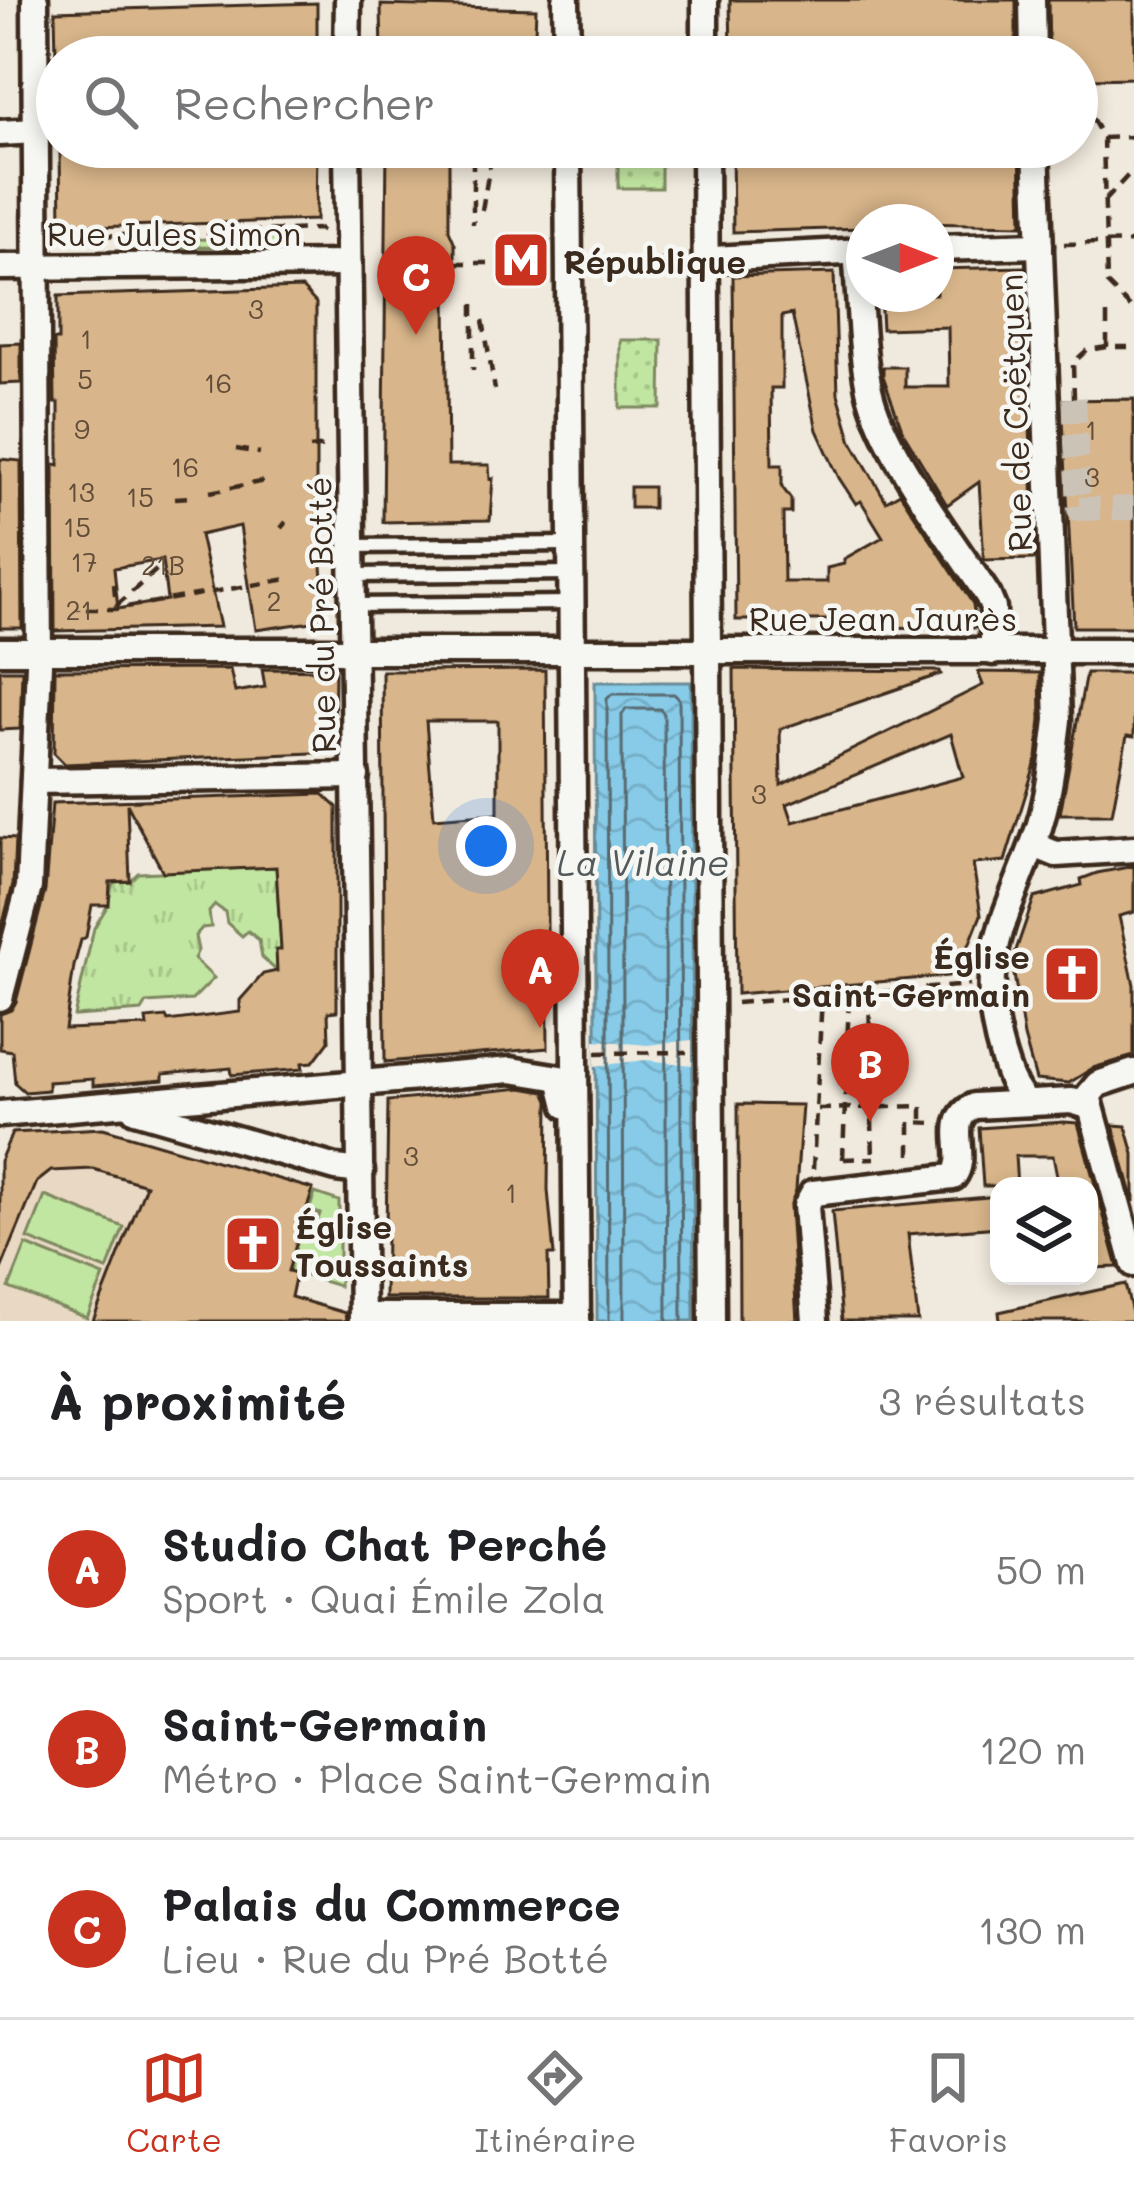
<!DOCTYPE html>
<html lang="fr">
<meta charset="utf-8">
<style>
body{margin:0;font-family:Mali,sans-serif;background:#f6f6f6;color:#202124}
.controls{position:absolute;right:36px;bottom:36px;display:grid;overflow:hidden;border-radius:24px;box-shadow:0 6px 18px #0003}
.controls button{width:108px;height:108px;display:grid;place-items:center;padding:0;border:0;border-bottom:3px solid #e0e0e0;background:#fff;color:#202124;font:60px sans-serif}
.compass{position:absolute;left:846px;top:204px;width:108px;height:108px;border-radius:50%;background:#fff;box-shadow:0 6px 18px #0003;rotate:90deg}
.you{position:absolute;left:486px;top:846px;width:42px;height:42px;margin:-30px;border:9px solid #fff;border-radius:50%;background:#1a73e8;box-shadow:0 0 0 18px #1a73e833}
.badge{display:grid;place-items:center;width:78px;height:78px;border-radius:50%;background:#c8321e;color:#fff;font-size:39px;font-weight:700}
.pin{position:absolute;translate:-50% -99px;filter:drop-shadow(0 3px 6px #0008)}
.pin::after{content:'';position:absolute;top:63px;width:42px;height:36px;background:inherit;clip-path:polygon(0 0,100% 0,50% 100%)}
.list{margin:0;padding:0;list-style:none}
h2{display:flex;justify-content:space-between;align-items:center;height:156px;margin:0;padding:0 48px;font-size:51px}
h2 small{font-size:39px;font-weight:400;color:#757577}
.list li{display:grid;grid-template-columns:78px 1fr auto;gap:36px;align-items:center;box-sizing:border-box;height:180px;padding:0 48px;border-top:3px solid #e0e0e0}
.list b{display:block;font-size:45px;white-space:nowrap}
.list p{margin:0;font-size:39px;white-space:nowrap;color:#757577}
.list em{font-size:39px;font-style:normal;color:#757577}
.icon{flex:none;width:66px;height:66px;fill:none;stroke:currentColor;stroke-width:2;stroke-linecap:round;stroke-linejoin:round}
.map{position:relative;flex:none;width:1134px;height:1321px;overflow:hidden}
.search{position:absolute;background:#fff;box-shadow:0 6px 18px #0003;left:36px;right:36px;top:36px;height:132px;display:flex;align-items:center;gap:30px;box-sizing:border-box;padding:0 42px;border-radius:66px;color:#757577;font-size:45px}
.sheet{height:696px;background:#fff}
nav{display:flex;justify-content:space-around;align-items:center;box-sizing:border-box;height:168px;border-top:3px solid #e0e0e0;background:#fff;font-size:33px;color:#757577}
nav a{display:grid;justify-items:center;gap:6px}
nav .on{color:#c8321e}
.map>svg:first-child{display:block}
.built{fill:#e9d9c4}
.grass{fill:#c1e6a1;stroke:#7e8860;stroke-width:3}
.park{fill:url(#park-tufts);stroke:#7e8860;stroke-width:3}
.garden{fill:url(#garden-dots);stroke:#7e8860;stroke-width:3}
.water{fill:url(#water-waves);stroke:#698b97;stroke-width:3}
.pier{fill:#f0e9dd}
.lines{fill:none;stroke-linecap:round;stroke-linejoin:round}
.shore{stroke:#596a6f;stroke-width:3}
.building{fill:#d8b58a;stroke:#3b2a1e;stroke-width:3;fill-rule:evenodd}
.street-tunnel{stroke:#ccc3b7;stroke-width:24;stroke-dasharray:24 12;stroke-linecap:butt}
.lane-casing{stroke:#3b2a1e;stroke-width:21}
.street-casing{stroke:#3b2a1e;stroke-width:33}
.path{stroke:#3b2a1e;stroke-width:4.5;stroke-dasharray:12 9;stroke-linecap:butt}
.lane{stroke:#f6f6f2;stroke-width:12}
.street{stroke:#f6f6f2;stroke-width:24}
.labels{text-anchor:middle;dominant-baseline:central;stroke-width:9;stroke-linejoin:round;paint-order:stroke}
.number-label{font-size:27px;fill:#624d39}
.street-label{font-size:33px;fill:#3b2a1e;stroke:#f6f6f2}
.poi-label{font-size:33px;font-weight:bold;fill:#3b2a1e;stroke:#f6f6f2;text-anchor:start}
.water-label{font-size:36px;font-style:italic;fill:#525a5b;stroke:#f6f6f2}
</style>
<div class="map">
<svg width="1134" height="1321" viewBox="0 0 1134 1321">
<defs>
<pattern id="park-tufts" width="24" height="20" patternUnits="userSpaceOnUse" patternTransform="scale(3)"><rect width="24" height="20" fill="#c1e6a1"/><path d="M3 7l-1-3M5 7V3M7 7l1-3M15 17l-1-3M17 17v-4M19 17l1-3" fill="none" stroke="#a7c58a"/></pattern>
<pattern id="garden-dots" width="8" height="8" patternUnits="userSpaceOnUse" patternTransform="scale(3)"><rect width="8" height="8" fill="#c1e6a1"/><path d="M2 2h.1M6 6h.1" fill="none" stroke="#a7c58a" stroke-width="1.8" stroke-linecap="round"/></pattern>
<pattern id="water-waves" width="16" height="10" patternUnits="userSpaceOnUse" patternTransform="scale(3)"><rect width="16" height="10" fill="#87cbe8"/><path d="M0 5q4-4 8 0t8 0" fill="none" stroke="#75aec7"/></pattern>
</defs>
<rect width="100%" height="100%" fill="#f0e9dd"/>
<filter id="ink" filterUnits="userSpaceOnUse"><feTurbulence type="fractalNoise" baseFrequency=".00833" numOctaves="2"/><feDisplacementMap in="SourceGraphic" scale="24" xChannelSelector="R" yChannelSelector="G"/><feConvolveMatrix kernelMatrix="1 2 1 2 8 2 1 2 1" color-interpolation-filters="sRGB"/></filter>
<g filter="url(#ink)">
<polygon class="built" points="89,1126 206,1159 186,1321 0,1321 0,1161 12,1133"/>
<g class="grass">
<polygon points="315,1193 339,1201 339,1286 289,1271 301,1229 314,1229 320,1214 309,1210"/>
<polygon points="45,1196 124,1227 107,1270 28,1239"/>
<polygon points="26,1245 104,1276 87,1318 9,1288"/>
</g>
<polygon class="park" points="276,867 281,950 276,951 277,971 262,958 259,940 248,931 242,936 227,923 225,912 215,905 209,912 211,927 202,928 195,936 198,950 194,959 214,978 192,1000 147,1003 142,1011 74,1016 94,928 108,905 113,882 130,881 138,873"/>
<g class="garden">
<rect x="618" y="147" width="43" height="41"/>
<polygon points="290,238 291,246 150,248 150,240"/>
<polygon points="620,340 662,340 661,408 620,408"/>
</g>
<polygon class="water" points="595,682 691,682 694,1321 597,1321"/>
<polygon class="pier" points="595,1040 647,1045 692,1040 692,1065 646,1060 595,1066"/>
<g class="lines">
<g class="shore">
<polyline points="609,1321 607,699 612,694 674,694 679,699 682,1321"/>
<polyline points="624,1321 622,715 626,709 660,709 664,714 667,1321"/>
</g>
</g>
<g class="building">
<polygon points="730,0 1016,0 1016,57 960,57 960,51 916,52 916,57 731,57"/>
<polygon points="1048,0 1134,0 1134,78 1087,79 1077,75 1077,57 1049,57"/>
<polygon points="317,3 317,57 223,57 203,47 199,57 178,57 165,51 161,57 143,57 102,37 93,57 56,57 55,11"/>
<polygon points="381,5 536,9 534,57 382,57"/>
<polygon points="60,147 126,147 126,152 176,149 176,161 236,159 235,147 317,147 316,220 61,228"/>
<polygon points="387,147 449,147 449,230 455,244 455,267 452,298 446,298 448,465 489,465 490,479 493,478 490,520 383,522"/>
<polygon points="732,147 1020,147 1022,225 864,222 864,228 733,232"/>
<polygon points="1024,267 1035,559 984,560 979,482 947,505 903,432 883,376 883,367 905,367 905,387 949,387 948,327 882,329 880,294 936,294 936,269"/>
<path d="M834 273 838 394 852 442 886 501 900 493 973 604 976 628 851 627 848 620H736L733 276ZM792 314 817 430 839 478 856 504 861 501 883 537 844 559V564L827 568V582H784L783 513H791V499L782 487V465H772L771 388H782V316Z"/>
<path d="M302 288 316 303V485L326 620 256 630 240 526 200 535 220 627 55 631 54 464 59 465V403H55L54 340H58V296ZM162 560 167 600 118 609 114 568Z"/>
<polygon points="21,343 21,383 0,384 0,344"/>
<polygon points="1134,399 1134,627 1074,627 1062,400"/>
<polygon points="0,459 21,461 22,628 0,628"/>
<rect x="630" y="487" width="23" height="21"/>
<polygon points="230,669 235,692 265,687 262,669 335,670 334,752 65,764 54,753 55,670"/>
<path d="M734 669 940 671 941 674 780 729 781 785 983 685 978 672 1040 673 1041 719 1037 758 1005 861 973 864 981 915 960 968 948 976 737 994ZM951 734 963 777 793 822 787 804Z"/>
<polygon points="0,670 22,670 20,729 0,730"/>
<path d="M545 670 548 1048 385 1062 382 671ZM426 721H498V813L434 818Z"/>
<polygon points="1086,673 1134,673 1134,737 1127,736 1112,814 1060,814"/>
<path d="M323 794 337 807V1011L328 1012 329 1041 313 1062 302 1063 303 1069 232 1075 231 1068 163 1074V1080L93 1086V1079L48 1082V1090L25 1092 15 1083 12 1051 0 1049V1014L11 1010 16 1002 45 891 52 803ZM127 804 163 872 276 867 281 950H276L277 971 263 974 240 1000V1012L168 1021 166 1017 146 1019 147 1026 65 1029 74 966 81 940 86 937 92 905H109L110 882 130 881Z"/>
<polygon points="0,838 15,839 13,885 0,933"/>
<polygon points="1134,866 1134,912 1119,916 1134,985 1134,1056 1093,1068 1069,1083 1036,1080 1024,1037 1012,962 1034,898 1082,885 1081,879 1097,873"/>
<polygon points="522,1088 545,1092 549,1101 548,1190 554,1255 548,1255 549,1298 385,1298 388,1101"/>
<polygon points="738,1104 802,1105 796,1190 790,1207 797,1321 739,1321"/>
<polygon points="1064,1122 1078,1123 1118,1267 1089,1268 1089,1186 1059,1186 1053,1156 1015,1156 1017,1186 983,1186 979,1128"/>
<polygon points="1113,1125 1126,1126 1134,1154 1134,1202"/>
<polygon points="103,1128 313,1189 288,1271 296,1273 291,1297 345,1313 346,1321 93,1321 146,1185 93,1169 51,1171 37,1182 0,1272 0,1161 12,1133"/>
<polygon points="999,1196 999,1227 908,1234 918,1321 842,1321 832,1211"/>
<polygon points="1125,1284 1134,1321 1000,1321 999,1312"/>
</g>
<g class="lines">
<polyline class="street-tunnel" points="1074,398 1079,509 1134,508"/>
<defs>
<g id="lane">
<polyline points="351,546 570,544"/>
<polyline points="351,575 570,573"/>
<polyline points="352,605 570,603"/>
</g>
<g id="street">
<polyline points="566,0 567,57"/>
<polyline points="1032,0 1033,57"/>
<polyline points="347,57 348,0"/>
<polyline points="705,57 705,0"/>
<polyline points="0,133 36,131"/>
<polyline points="347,147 362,1321"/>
<polyline points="568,147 577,1321"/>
<polyline points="705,147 712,1321"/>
<polyline points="936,248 1040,245"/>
<path d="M856 251C860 296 860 344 869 389 882 451 953 541 988 596L993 608V652"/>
<polyline points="713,259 864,251"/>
<polyline points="0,267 348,264"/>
<polyline points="0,651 1134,651"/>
<polyline points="34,781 356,776"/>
<polyline points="1036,838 1039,847 1056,854 1134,849"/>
<polyline points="0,998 29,887 39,664 35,0"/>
<polyline points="1134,1072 1098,1084 1088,1096 1134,1264"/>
<path d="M1027 1103C1012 1088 1008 1073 1002 1054 975 962 1005 921 1035 839 1049 802 1053 760 1058 720L1036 147"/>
<polyline points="135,1110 336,1168 361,1171"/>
<polyline points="0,1114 511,1070 560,1078 567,1106"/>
<polyline points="362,1316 577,1316"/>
<path d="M815 1321 806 1206 813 1193 953 1177C971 1155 942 1121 974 1106L1072 1101 1088 1106"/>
</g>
</defs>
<use href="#lane" class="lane-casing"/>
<use href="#street" class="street-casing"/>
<g class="path">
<polyline points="440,0 440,6"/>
<polyline points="1077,109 1087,109 1103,138 1107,284 1134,311"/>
<polyline points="1103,138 1134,137"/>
<polyline points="473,157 473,224"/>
<polyline points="1105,200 1134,169"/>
<polyline points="482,210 493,147"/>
<polyline points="59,237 319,229 322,232"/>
<polyline points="1064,244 1134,242"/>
<polyline points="591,262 682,260"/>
<polyline points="455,263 541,263"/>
<polyline points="473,304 473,370"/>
<polyline points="1107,314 1107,347 1134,347"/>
<polyline points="483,320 495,390"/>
<polyline points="1074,398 1073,363 1087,350 1107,347"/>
<polyline points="310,448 326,446"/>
<polyline points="236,449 260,453"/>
<polyline points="210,492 270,480"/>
<polyline points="175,498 189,497"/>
<polyline points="281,528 286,522"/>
<polyline points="114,584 116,606"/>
<polyline points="116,606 163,564"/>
<polyline points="79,609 79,610"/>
<polyline points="86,609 115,609 293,578"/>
<polyline points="869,993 873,1161"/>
<polyline points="736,1003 970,985"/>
<polyline points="596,1053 687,1052"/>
<polyline points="818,1109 922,1106 922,1123"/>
<polyline points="910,1155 910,1122 934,1123 934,1126"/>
<polyline points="843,1159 849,996"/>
<polyline points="844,1159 875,1158"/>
<polyline points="813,1169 822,996"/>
</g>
<use href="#lane" class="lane"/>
<use href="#street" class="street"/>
</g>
</g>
<defs>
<symbol id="metro-square" viewBox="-11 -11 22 22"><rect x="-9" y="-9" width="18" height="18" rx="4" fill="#c8321e" stroke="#f6f6f2"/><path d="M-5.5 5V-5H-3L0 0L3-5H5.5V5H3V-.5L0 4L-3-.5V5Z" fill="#fff"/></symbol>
<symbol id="church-square" viewBox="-11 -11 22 22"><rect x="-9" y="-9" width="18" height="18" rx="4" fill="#c8321e" stroke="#f6f6f2"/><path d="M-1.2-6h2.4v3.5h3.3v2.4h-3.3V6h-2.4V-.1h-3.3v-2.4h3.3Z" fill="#fff"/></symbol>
</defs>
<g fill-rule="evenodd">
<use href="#metro-square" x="488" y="227" width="66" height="66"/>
<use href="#church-square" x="1039" y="941" width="66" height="66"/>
<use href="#church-square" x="220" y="1211" width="66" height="66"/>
</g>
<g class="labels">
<g class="number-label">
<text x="256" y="308">3</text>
<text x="86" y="338">1</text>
<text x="85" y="378">5</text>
<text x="218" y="382">16</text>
<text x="82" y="428">9</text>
<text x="1091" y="429">1</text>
<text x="185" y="466">16</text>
<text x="1092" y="476">3</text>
<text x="81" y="491">13</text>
<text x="140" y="496">15</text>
<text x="77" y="526">15</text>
<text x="84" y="561">17</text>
<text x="163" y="564">21B</text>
<text x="274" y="600">2</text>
<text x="79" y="609">21</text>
<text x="759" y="793">3</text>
<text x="411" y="1155">3</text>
<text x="511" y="1192">1</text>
</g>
<g class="street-label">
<text x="174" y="232">Rue Jules Simon</text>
<text transform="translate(1014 413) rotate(-92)">Rue de Coëtquen</text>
<text transform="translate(320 615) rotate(-91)">Rue du Pré Botté</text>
<text x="883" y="617">Rue Jean Jaurès</text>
</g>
<g class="poi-label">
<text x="563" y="260">République</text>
<text x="1030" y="955" text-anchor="end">Église<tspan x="1030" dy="38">Saint-Germain</tspan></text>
<text x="295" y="1225">Église<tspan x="295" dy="38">Toussaints</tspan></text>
</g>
<g class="water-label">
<text x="643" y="861">La Vilaine</text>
</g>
</g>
</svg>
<div class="controls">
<button><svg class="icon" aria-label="layers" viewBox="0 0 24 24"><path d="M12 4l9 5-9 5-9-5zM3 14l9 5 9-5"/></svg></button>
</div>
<svg class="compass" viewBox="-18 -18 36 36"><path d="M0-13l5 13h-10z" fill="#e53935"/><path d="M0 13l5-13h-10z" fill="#757577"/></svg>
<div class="you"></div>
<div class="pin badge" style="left:540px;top:1028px">A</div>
<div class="pin badge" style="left:870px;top:1122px">B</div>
<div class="pin badge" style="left:416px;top:335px">C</div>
<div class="search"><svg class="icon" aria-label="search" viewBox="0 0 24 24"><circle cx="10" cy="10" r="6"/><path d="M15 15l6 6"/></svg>Rechercher</div>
</div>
<section class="sheet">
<h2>À proximité<small>3 résultats</small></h2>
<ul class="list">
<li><span class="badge">A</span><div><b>Studio Chat Perché</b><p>Sport · Quai Émile Zola</p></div><em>50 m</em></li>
<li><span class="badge">B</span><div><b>Saint-Germain</b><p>Métro · Place Saint-Germain</p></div><em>120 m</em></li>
<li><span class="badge">C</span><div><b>Palais du Commerce</b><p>Lieu · Rue du Pré Botté</p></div><em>130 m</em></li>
</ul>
</section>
<nav>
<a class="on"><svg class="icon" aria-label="map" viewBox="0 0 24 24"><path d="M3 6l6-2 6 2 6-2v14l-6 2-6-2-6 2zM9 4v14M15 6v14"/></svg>Carte</a>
<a><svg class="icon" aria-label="directions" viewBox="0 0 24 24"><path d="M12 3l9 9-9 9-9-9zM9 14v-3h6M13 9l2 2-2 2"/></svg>Itinéraire</a>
<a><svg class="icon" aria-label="saved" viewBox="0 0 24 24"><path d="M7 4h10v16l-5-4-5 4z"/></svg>Favoris</a>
</nav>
